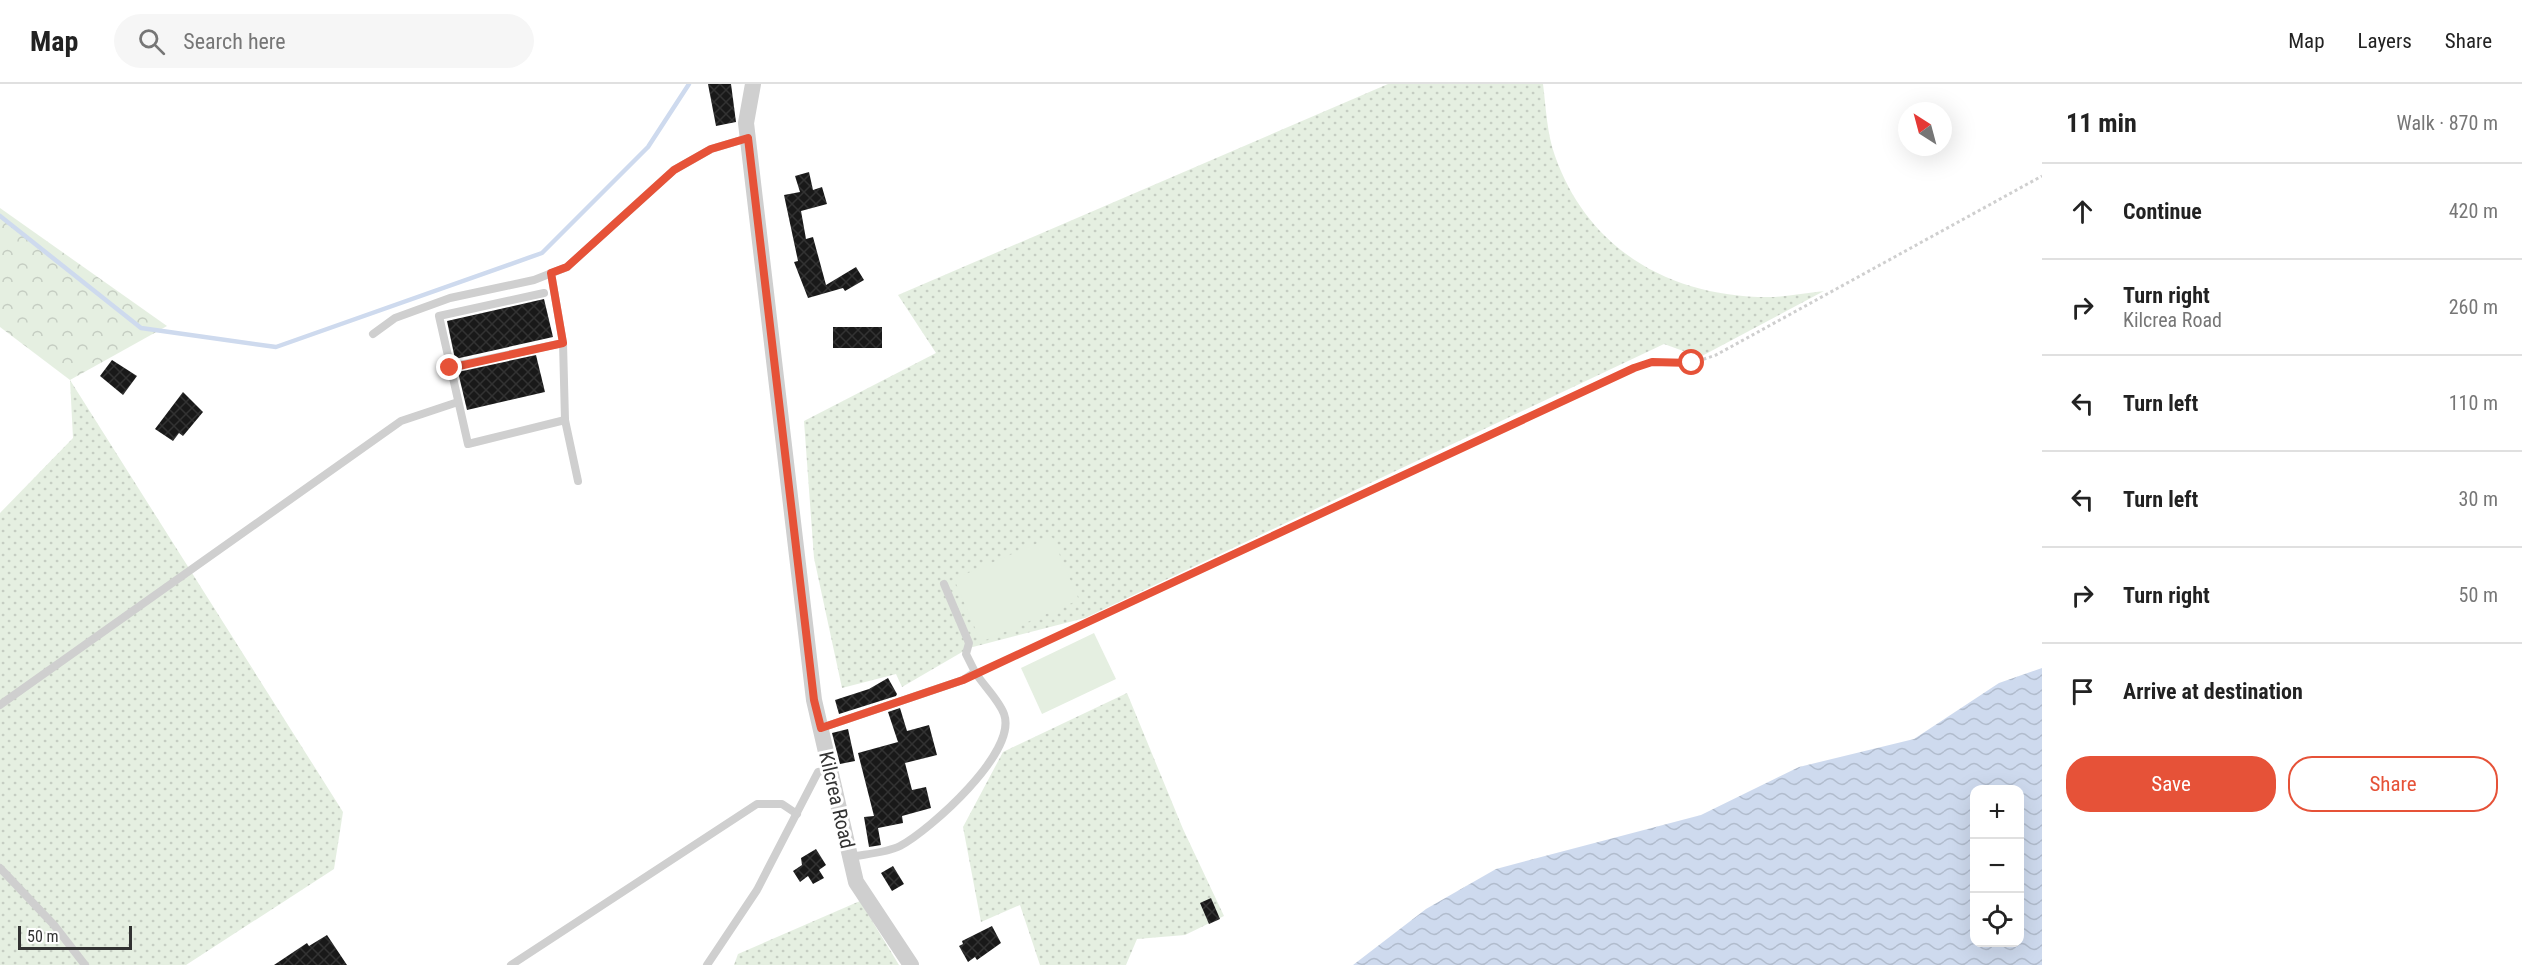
<!DOCTYPE html>
<meta charset="utf-8">
<style>
body{margin:0;font-family:"Roboto Condensed",sans-serif;background:#f6f6f6;color:#222}
.controls{position:absolute;right:18px;bottom:18px;display:grid;overflow:hidden;border-radius:12px;box-shadow:0 6px 24px #0002}
.controls button{width:54px;height:54px;display:grid;place-items:center;padding:0;border:0;border-bottom:2px solid #e0e0e0;background:#fff;color:#222;font:30px sans-serif}
.compass{position:absolute;left:1898px;top:18px;width:54px;height:54px;border-radius:50%;background:#fff;box-shadow:0 6px 24px #0002;rotate:324deg}
.scale{position:absolute;left:18px;bottom:15px;width:114px;box-sizing:border-box;padding-left:6px;border:3px solid #323232;border-top:0;font-size:16px;line-height:21px;white-space:nowrap;color:#323232;-webkit-text-stroke:4px #fff;paint-order:stroke}
.stop{position:absolute;width:18px;height:18px;margin:-14px;border:4px solid #e65238;border-radius:50%;background:#fff}
.stop.end{background:#e65238;border-color:#fff;box-shadow:0 2px 6px #0008}
.list{margin:0;padding:0;list-style:none}
h2{display:flex;justify-content:space-between;align-items:center;height:78px;margin:0;padding:0 24px;font-size:26px}
h2 small{font-size:20px;font-weight:400;color:#767676}
.list li{display:grid;grid-template-columns:39px 1fr auto;gap:18px;align-items:center;box-sizing:border-box;height:96px;padding:0 24px;border-top:2px solid #e0e0e0}
.list b{display:block;font-size:22px;white-space:nowrap}
.list p{margin:0;font-size:20px;white-space:nowrap;color:#767676}
.list em{font-size:20px;font-style:normal;color:#767676}
.actions{display:flex;gap:12px;padding:18px 24px}
.actions a{flex:1;padding:14px 0;border:2px solid #e65238;border-radius:24px;text-align:center;font-size:21px;color:#e65238}
.actions .main{background:#e65238;color:#fff}
.icon{flex:none;width:33px;height:33px;fill:none;stroke:currentColor;stroke-width:2;stroke-linecap:round;stroke-linejoin:round}
.map{position:relative;flex:none;width:2042px;height:881px;overflow:hidden}
header{display:flex;align-items:center;gap:36px;box-sizing:border-box;height:84px;padding:0 30px;background:#fff;border-bottom:2px solid #e0e0e0}
header strong{font-size:28px}
nav{display:flex;gap:33px;margin-inline-start:auto;font-size:21px}
.search{width:420px;height:54px;background:#f6f6f6;display:flex;align-items:center;gap:15px;box-sizing:border-box;padding:0 21px;border-radius:33px;color:#767676;font-size:22px}
main{display:flex}
aside{flex:1;background:#fff}
.map>svg:first-child{display:block}
.grass{fill:url(#grass-dots)}
.forest{fill:url(#forest-crowns)}
.park{fill:#e5efe1}
.water{fill:url(#water-waves);fill-rule:evenodd}
.lines{fill:none;stroke-linecap:round;stroke-linejoin:round}
.stream{stroke:#cedaee;stroke-width:4.5}
.building{fill:url(#building-cross-hatch)}
.path{stroke:#cfcfcf;stroke-width:3;stroke-dasharray:3 3;stroke-linecap:butt}
.service{stroke:#cfcfcf;stroke-width:8}
.minor{stroke:#cfcfcf;stroke-width:16}
.route{stroke:#e65238;stroke-width:8}
.labels{text-anchor:middle;dominant-baseline:central;stroke-width:6;stroke-linejoin:round;paint-order:stroke}
.street-label{font-size:20px;fill:#323232;stroke:#fff}
</style>
<header>
<strong>Map</strong>
<div class="search"><svg class="icon" aria-label="search" viewBox="0 0 24 24"><circle cx="10" cy="10" r="6"/><path d="M15 15l6 6"/></svg>Search here</div>
<nav><a>Map</a><a>Layers</a><a>Share</a></nav>
</header>
<main>
<div class="map">
<svg width="2042" height="881" viewBox="0 0 2042 881">
<defs>
<pattern id="grass-dots" width="8" height="8" patternUnits="userSpaceOnUse" patternTransform="scale(1.5)"><rect width="8" height="8" fill="#e5efe1"/><path d="M2 2h.1M6 6h.1" fill="none" stroke="#c5cdc2" stroke-width="1.8" stroke-linecap="round"/></pattern>
<pattern id="forest-crowns" width="20" height="18" patternUnits="userSpaceOnUse" patternTransform="scale(1.5)"><rect width="20" height="18" fill="#e5efe1"/><path d="M2 6a3 3 0 1 1 6 0M12 15a3 3 0 1 1 6 0" fill="none" stroke="#c5cdc2"/></pattern>
<pattern id="water-waves" width="16" height="10" patternUnits="userSpaceOnUse" patternTransform="scale(1.5)"><rect width="16" height="10" fill="#cedaee"/><path d="M0 5q4-4 8 0t8 0" fill="none" stroke="#b1bccd"/></pattern>
<pattern id="building-cross-hatch" width="8" height="8" patternUnits="userSpaceOnUse" patternTransform="scale(1.5)"><rect width="8" height="8" fill="#191919"/><path d="M0 0l8 8M0 8l8-8" fill="none" stroke="#323232"/></pattern>
</defs>
<rect width="100%" height="100%" fill="#fff"/>
<g class="grass">
<path d="M1388 0H1543C1546 24 1547 50 1555 72 1589 168 1674 215 1774 213 1790 212 1807 209 1824 207L1700 273 1664 260 1085 534 969 564 902 603 896 590 842 604 814 474 804 337 936 269 898 211Z"/>
<polygon points="70,296 343,728 334,785 186,881 0,881 0,429 73,354"/>
<polygon points="1127,609 1183,745 1224,832 1185,851 1137,855 1126,881 1040,881 1020,821 981,838 963,743 1003,668"/>
<polygon points="860,817 899,881 734,881 738,870"/>
</g>
<polygon class="forest" points="0,125 0,124 167,242 70,296 0,243"/>
<g class="park">
<polygon points="1052,453 1079,516 981,558 954,495"/>
<polygon points="1094,549 1116,595 1042,630 1021,584"/>
</g>
<path class="water" d="M2042 584V881H1353L1426 825 1496 785 1701 731 1799 683 1914 655 1999 599ZM1974 706H2020V858H1974Z"/>
<g class="lines">
<polyline class="stream" points="0,132 141,244 276,263 542,169 648,63 689,0"/>
</g>
<g class="building">
<polygon points="708,0 731,0 736,38 716,42"/>
<polygon points="809,88 813,106 822,103 827,120 801,127 806,155 813,153 826,201 856,183 864,196 845,207 843,204 808,214 794,178 798,177 784,111 800,108 795,92"/>
<polygon points="544,215 553,253 455,275 447,237"/>
<rect x="833" y="243" width="49" height="21"/>
<polygon points="536,271 545,308 467,326 458,288"/>
<polygon points="112,276 137,292 123,311 100,292"/>
<polygon points="183,308 203,328 183,352 179,349 173,357 155,345"/>
<polygon points="888,594 897,610 896,612 839,630 835,616 869,605"/>
<polygon points="900,624 907,647 929,641 937,671 905,679 912,706 926,703 931,724 902,732 903,739 878,744 881,761 869,763 864,733 874,732 858,669 898,658 888,628"/>
<polygon points="848,645 855,677 840,680 832,649"/>
<polygon points="816,765 826,781 819,786 824,794 813,800 808,792 800,798 793,787 802,781 801,774"/>
<polygon points="893,782 904,800 892,807 881,789"/>
<polygon points="1211,814 1220,835 1209,840 1200,819"/>
<polygon points="992,842 1001,859 977,876 975,873 968,878 959,862 963,860 962,857"/>
<polygon points="327,851 347,881 274,881 307,859 309,862"/>
</g>
<g class="lines">
<polyline class="path" points="985,584 1086,540 1634,284 1652,278 1692,279 1716,271 2042,92"/>
<g class="service">
<polyline points="551,189 563,259 565,336 578,397"/>
<polyline points="544,209 439,232 468,360 565,336"/>
<polyline points="373,250 395,234 450,214 534,196 567,183 674,86 711,65 748,54"/>
<polyline points="450,283 563,259"/>
<polyline points="944,500 969,559 966,570 975,588"/>
<polyline points="0,621 401,337 458,318"/>
<path d="M821 644 963 596 975 588C983 601 999 616 1004 630 1018 668 930 746 900 762 886 769 865 770 850 773"/>
<polyline points="0,784 54,841 85,881"/>
<polyline points="511,881 757,720 782,720 797,730"/>
<polyline points="707,881 757,806 818,688 831,686"/>
</g>
<polyline class="minor" points="753,0 746,39 814,616 856,798 911,881"/>
</g>
<g class="lines">
<polyline class="route" points="450,284 563,259 551,189 567,183 674,86 711,65 748,54 814,616 821,644 963,596 1634,284 1652,278 1692,279"/>
</g>
<g class="labels">
<g class="street-label">
<text transform="translate(837 716) rotate(77)">Kilcrea Road</text>
</g>
</g>
</svg>
<div class="controls">
<button>+</button>
<button>−</button>
<button><svg class="icon" aria-label="locate" viewBox="0 0 24 24"><circle cx="12" cy="12" r="6"/><path d="M12 2v4M12 18v4M2 12h4M18 12h4"/></svg></button>
</div>
<svg class="compass" viewBox="-18 -18 36 36"><path d="M0-13l5 13h-10z" fill="#e53935"/><path d="M0 13l5-13h-10z" fill="#767676"/></svg>
<div class="scale">50 m</div>
<div class="stop" style="left:1692px;top:279px"></div>
<div class="stop end" style="left:450px;top:284px"></div>
</div>
<aside>
<h2>11 min<small>Walk · 870 m</small></h2>
<ul class="list">
<li><svg class="icon" aria-label="ahead" viewBox="0 0 24 24"><path d="M12 20V5M6 11l6-6 6 6"/></svg><div><b>Continue</b></div><em>420 m</em></li>
<li><svg class="icon" aria-label="right" viewBox="0 0 24 24"><path d="M7 20v-9h11M14 6l5 5-5 5"/></svg><div><b>Turn right</b><p>Kilcrea Road</p></div><em>260 m</em></li>
<li><svg class="icon" aria-label="left" viewBox="0 0 24 24"><path d="M17 20v-9H6M10 6l-5 5 5 5"/></svg><div><b>Turn left</b></div><em>110 m</em></li>
<li><svg class="icon" aria-label="left" viewBox="0 0 24 24"><path d="M17 20v-9H6M10 6l-5 5 5 5"/></svg><div><b>Turn left</b></div><em>30 m</em></li>
<li><svg class="icon" aria-label="right" viewBox="0 0 24 24"><path d="M7 20v-9h11M14 6l5 5-5 5"/></svg><div><b>Turn right</b></div><em>50 m</em></li>
<li><svg class="icon" aria-label="arrive" viewBox="0 0 24 24"><path d="M6 21V4h12l-3 4 3 4H6"/></svg><div><b>Arrive at destination</b></div></li>
</ul>
<div class="actions"><a class="main">Save</a><a>Share</a></div>
</aside>
</main>
